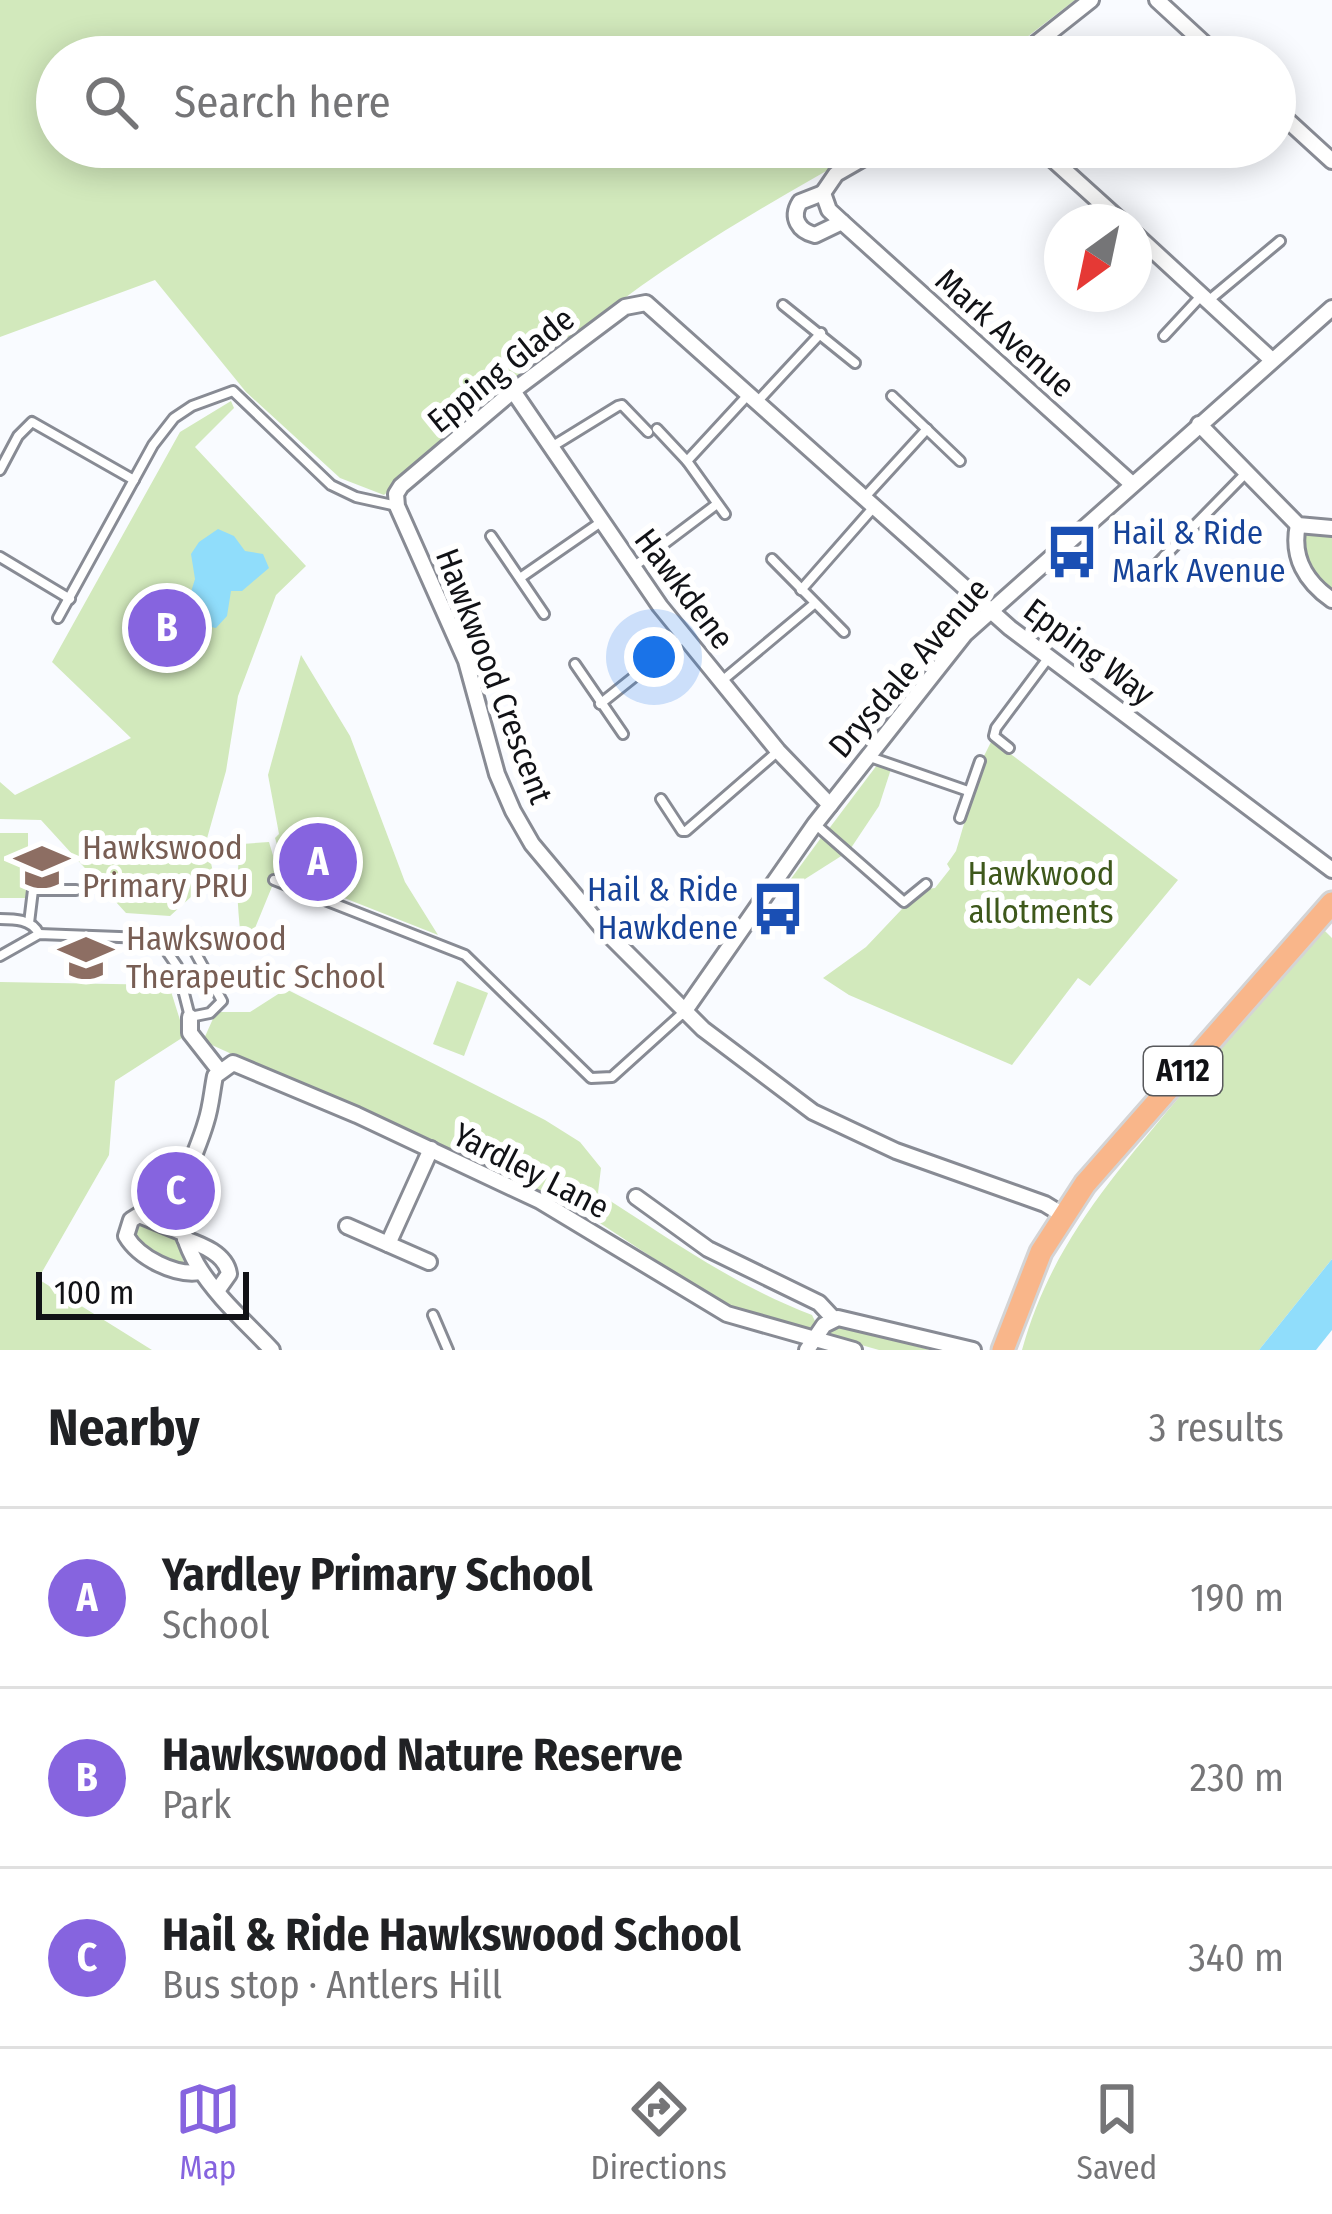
<!DOCTYPE html>
<meta charset="utf-8">
<style>
body{margin:0;font-family:"Fira Sans Condensed",sans-serif;background:#f6f6f6;color:#202124}
.compass{position:absolute;left:1044px;top:204px;width:108px;height:108px;border-radius:50%;background:#fff;box-shadow:0 6px 30px #0003;rotate:213deg}
.scale{position:absolute;left:36px;bottom:30px;width:213px;box-sizing:border-box;padding-left:12px;border:6px solid #111216;border-top:0;font-size:33px;line-height:42px;white-space:nowrap;color:#111216;-webkit-text-stroke:9px #fff;paint-order:stroke}
.you{position:absolute;left:654px;top:657px;width:42px;height:42px;margin:-30px;border:9px solid #fff;border-radius:50%;background:#1a73e8;box-shadow:0 0 0 18px #1a73e833}
.badge{display:grid;place-items:center;width:78px;height:78px;border-radius:50%;background:#8664df;color:#fff;font-size:39px;font-weight:700}
.pin{position:absolute;translate:-50% -50%;border:6px solid #fff;box-shadow:0 3px 12px #0006}
.list{margin:0;padding:0;list-style:none}
h2{display:flex;justify-content:space-between;align-items:center;height:156px;margin:0;padding:0 48px;font-size:51px}
h2 small{font-size:39px;font-weight:400;color:#757577}
.list li{display:grid;grid-template-columns:78px 1fr auto;gap:36px;align-items:center;box-sizing:border-box;height:180px;padding:0 48px;border-top:3px solid #e0e0e0}
.list b{display:block;font-size:45px;white-space:nowrap}
.list p{margin:0;font-size:39px;white-space:nowrap;color:#757577}
.list em{font-size:39px;font-style:normal;color:#757577}
.icon{flex:none;width:66px;height:66px;fill:none;stroke:currentColor;stroke-width:2;stroke-linecap:round;stroke-linejoin:round}
.map{position:relative;flex:none;width:1332px;height:1350px;overflow:hidden}
.search{position:absolute;background:#fff;box-shadow:0 6px 30px #0003;left:36px;right:36px;top:36px;height:132px;display:flex;align-items:center;gap:30px;box-sizing:border-box;padding:0 42px;border-radius:66px;color:#757577;font-size:45px}
.sheet{height:696px;background:#fff}
nav{display:flex;justify-content:space-around;align-items:center;box-sizing:border-box;height:168px;border-top:3px solid #e0e0e0;background:#fff;font-size:33px;color:#757577}
nav a{display:grid;justify-items:center;gap:6px}
nav .on{color:#8664df}
.map>svg:first-child{display:block}
.green{fill:#d2e9bc}
.water{fill:#90ddfb}
.lines{fill:none;stroke-linecap:round;stroke-linejoin:round}
.service-casing{stroke:#888b94;stroke-width:14}
.minor-casing{stroke:#888b94;stroke-width:20}
.primary-casing{stroke:#d4d4d5;stroke-width:27}
.service{stroke:#fff;stroke-width:8}
.minor{stroke:#fff;stroke-width:14}
.primary{stroke:#f9b68a;stroke-width:21}
.labels{text-anchor:middle;dominant-baseline:central;stroke-width:12;stroke-linejoin:round;paint-order:stroke}
.shield{fill:#fff;stroke:#58595c;stroke-width:3}
.shield-label{font-size:30px;font-weight:bold;fill:#111216}
.street-label{font-size:33px;fill:#111216;stroke:#fff}
.transit-label{font-size:33px;fill:#164399;stroke:#fff;text-anchor:start}
.education-label{font-size:33px;fill:#785e54;stroke:#fff;text-anchor:start}
.park-label{font-size:33px;fill:#3e581b;stroke:#fff}
</style>
<div class="map">
<svg width="1332" height="1350" viewBox="0 0 1332 1350">
<rect width="100%" height="100%" fill="#f9fbff"/>
<g class="green">
<path d="M0 0H1075L1001 57H57V147H868C791 191 713 235 641 286 551 351 467 422 384 495L340 478 246 392 155 280 0 337Z"/>
<polygon points="231,401 234,408 195,447 306,566 276,595 238,696 226,771 206,842 214,876 170,916 126,913 41,820 0,819 0,782 15,795 131,738 52,662 180,432"/>
<path d="M1305 530 1332 534V591C1312 576 1298 555 1305 530Z"/>
<polygon points="301,655 350,736 405,882 438,935 286,875 275,838 279,834 268,775"/>
<polygon points="992,740 1178,880 1090,986 1078,978 1012,1065 849,995 823,978 866,947 920,890 935,888 950,869 947,864 956,851 984,756"/>
<polygon points="877,765 891,769 879,806 851,848 828,830"/>
<rect x="0" y="833" width="28" height="65"/>
<polygon points="823,835 846,853 783,893 782,891"/>
<path d="M269 842 278 872 248 945 241 941C238 907 234 877 242 844Z"/>
<path d="M1323 929 1332 938V1259L1259 1350H1022C1051 1245 1112 1178 1180 1096 1227 1040 1275 984 1323 929Z"/>
<polygon points="457,981 488,993 464,1056 433,1044"/>
<polygon points="0,982 169,985 185,1036 115,1081 109,1155 38,1279 152,1350 0,1350"/>
<path d="M286 989 545 1120 580 1142 601 1168 598 1193C667 1237 735 1286 812 1315L817 1325 810 1330 742 1311 711 1296 586 1214 203 1041 216 1012H250Z"/>
<polygon points="139,1222 174,1235 185,1265 178,1266 137,1240 134,1234"/>
<polygon points="836,1324 930,1350 879,1350 833,1337 829,1331"/>
</g>
<g class="water">
<polygon points="218,529 234,536 245,551 263,554 269,568 242,591 231,591 227,616 216,628 182,621 195,579 191,554 199,542"/>
<polygon points="1332,1259 1332,1330 1316,1350 1259,1350"/>
</g>
<g class="lines">
<defs>
<g id="service">
<polyline points="1208,301 1280,241"/>
<polyline points="783,305 855,363"/>
<polyline points="1164,336 1202,295"/>
<polyline points="892,396 960,461"/>
<polyline points="757,402 821,333"/>
<polyline points="657,429 687,461 725,514"/>
<polyline points="553,446 618,406 622,405 648,432"/>
<polyline points="687,461 747,396"/>
<polyline points="0,470 18,436 32,422 134,480"/>
<polyline points="864,498 927,429"/>
<polyline points="491,536 544,614"/>
<polyline points="1056,551 1084,572"/>
<polyline points="0,557 70,599"/>
<polyline points="772,559 844,632"/>
<polyline points="1157,564 1246,473"/>
<polyline points="632,568 717,504"/>
<polyline points="520,578 601,522"/>
<polyline points="801,590 873,508"/>
<polyline points="58,618 153,445 174,418 192,406 233,391 331,485 356,497 397,506"/>
<polyline points="575,664 623,734"/>
<polyline points="723,680 814,604"/>
<polyline points="600,704 683,638"/>
<polyline points="1009,748 994,736 996,728 1049,657"/>
<polyline points="867,756 968,791"/>
<polyline points="661,799 682,831 686,831 777,752"/>
<polyline points="960,818 980,761"/>
<polyline points="815,824 904,902 926,884"/>
<polyline points="274,880 465,955 591,1078 612,1077 684,1012"/>
<path d="M0 919C14 919 32 919 39 934"/>
<polyline points="29,923 33,890 76,890"/>
<polyline points="0,956 39,934 146,938 166,950 177,966 190,1017 210,1013 222,1001 189,941"/>
<polyline points="433,1315 448,1350"/>
</g>
<g id="minor">
<polyline points="1157,0 1219,57"/>
<polyline points="1019,57 1091,0"/>
<polyline points="1275,109 1332,161"/>
<polyline points="1039,147 1122,222"/>
<polyline points="823,193 829,210 842,222 1132,484"/>
<path d="M823 193 800 202C790 218 799 231 815 235L842 222"/>
<polyline points="823,193 836,174 883,147"/>
<polyline points="1134,233 1272,360"/>
<polyline points="513,391 660,606 778,751 830,805"/>
<polyline points="1199,424 1298,525 1332,528"/>
<path d="M1298 525C1291 557 1306 582 1332 600"/>
<polyline points="684,1012 815,824 965,634 1332,308"/>
<polyline points="190,1017 190,1033 219,1070"/>
<polyline points="636,1197 708,1249 819,1303 833,1318"/>
<polyline points="1063,1215 1045,1204 896,1151 813,1112 703,1029 604,930 532,844 513,811 497,774 466,661 397,506 396,494 401,486 513,391 625,307 646,303 1010,628 1332,870"/>
<polyline points="347,1226 429,1262"/>
<path d="M183 1233 139 1215 131 1220 126 1236C139 1258 175 1276 200 1272"/>
<path d="M185 1239C202 1245 226 1254 229 1274L217 1291"/>
<polyline points="388,1244 431,1149"/>
<path d="M272 1350C229 1304 165 1255 184 1184 190 1163 200 1143 206 1122 211 1107 212 1091 215 1076L233 1063 357 1115 540 1201 727 1314 854 1350"/>
<polyline points="807,1350 824,1325 838,1318 973,1350"/>
</g>
<polyline id="primary" points="1003,1350 1041,1252 1085,1184 1332,903"/>
</defs>
<use href="#service" class="service-casing"/>
<use href="#minor" class="minor-casing"/>
<use href="#primary" class="primary-casing"/>
<use href="#service" class="service"/>
<use href="#minor" class="minor"/>
<use href="#primary" class="primary"/>
</g>
<defs>
<symbol id="bus-bare" viewBox="-9 -9 18 18"><path d="M-5-6H5V4H4V6H2V4H-2V6H-4V4H-5ZM-3.5-4V0h7V-4ZM-3.5 1.2v1.5H-2V1.2ZM2 1.2v1.5H3.5V1.2Z" fill="#1a4fb4" stroke="#fff" stroke-width="2.5" paint-order="stroke"/></symbol>
<symbol id="school-bare" viewBox="-9 -9 18 18"><path d="M0-5L7-2L0 1L-7-2ZM-4 1L0 2.5L4 1V4Q0 6-4 4Z" fill="#8d6e63" stroke="#fff" stroke-width="2.5" paint-order="stroke"/></symbol>
</defs>
<g fill-rule="evenodd">
<use href="#bus-bare" x="1034" y="514" width="76" height="76"/>
<use href="#school-bare" x="4" y="829" width="76" height="76"/>
<use href="#bus-bare" x="740" y="871" width="76" height="76"/>
<use href="#school-bare" x="48" y="920" width="76" height="76"/>
</g>
<g class="labels">
<rect class="shield" x="1144" y="1047" width="78" height="48" rx="9"/>
<g class="shield-label">
<text x="1183" y="1071">A112</text>
</g>
<g class="street-label">
<text transform="translate(1005 333) rotate(42)">Mark Avenue</text>
<text transform="translate(501 370) rotate(-39)">Epping Glade</text>
<text transform="translate(684 589) rotate(53)">Hawkdene</text>
<text transform="translate(1089 652) rotate(37)">Epping Way</text>
<text transform="translate(909 668) rotate(-49)">Drysdale Avenue</text>
<text transform="translate(494 676) rotate(69)">Hawkwood Crescent</text>
<text transform="translate(531 1171) rotate(27)">Yardley Lane</text>
</g>
<g class="transit-label">
<text x="1112" y="533">Hail &amp; Ride<tspan x="1112" dy="38">Mark Avenue</tspan></text>
<text x="738" y="890" text-anchor="end">Hail &amp; Ride<tspan x="738" dy="38">Hawkdene</tspan></text>
</g>
<g class="education-label">
<text x="82" y="848">Hawkswood<tspan x="82" dy="38">Primary PRU</tspan></text>
<text x="126" y="939">Hawkswood<tspan x="126" dy="38">Therapeutic School</tspan></text>
</g>
<g class="park-label">
<text x="1041" y="874">Hawkwood<tspan x="1041" dy="38">allotments</tspan></text>
</g>
</g>
</svg>
<svg class="compass" viewBox="-18 -18 36 36"><path d="M0-13l5 13h-10z" fill="#e53935"/><path d="M0 13l5-13h-10z" fill="#757577"/></svg>
<div class="scale">100 m</div>
<div class="you"></div>
<div class="pin badge" style="left:318px;top:862px">A</div>
<div class="pin badge" style="left:167px;top:628px">B</div>
<div class="pin badge" style="left:176px;top:1191px">C</div>
<div class="search"><svg class="icon" aria-label="search" viewBox="0 0 24 24"><circle cx="10" cy="10" r="6"/><path d="M15 15l6 6"/></svg>Search here</div>
</div>
<section class="sheet">
<h2>Nearby<small>3 results</small></h2>
<ul class="list">
<li><span class="badge">A</span><div><b>Yardley Primary School</b><p>School</p></div><em>190 m</em></li>
<li><span class="badge">B</span><div><b>Hawkswood Nature Reserve</b><p>Park</p></div><em>230 m</em></li>
<li><span class="badge">C</span><div><b>Hail &amp; Ride Hawkswood School</b><p>Bus stop · Antlers Hill</p></div><em>340 m</em></li>
</ul>
</section>
<nav>
<a class="on"><svg class="icon" aria-label="map" viewBox="0 0 24 24"><path d="M3 6l6-2 6 2 6-2v14l-6 2-6-2-6 2zM9 4v14M15 6v14"/></svg>Map</a>
<a><svg class="icon" aria-label="directions" viewBox="0 0 24 24"><path d="M12 3l9 9-9 9-9-9zM9 14v-3h6M13 9l2 2-2 2"/></svg>Directions</a>
<a><svg class="icon" aria-label="saved" viewBox="0 0 24 24"><path d="M7 4h10v16l-5-4-5 4z"/></svg>Saved</a>
</nav>
